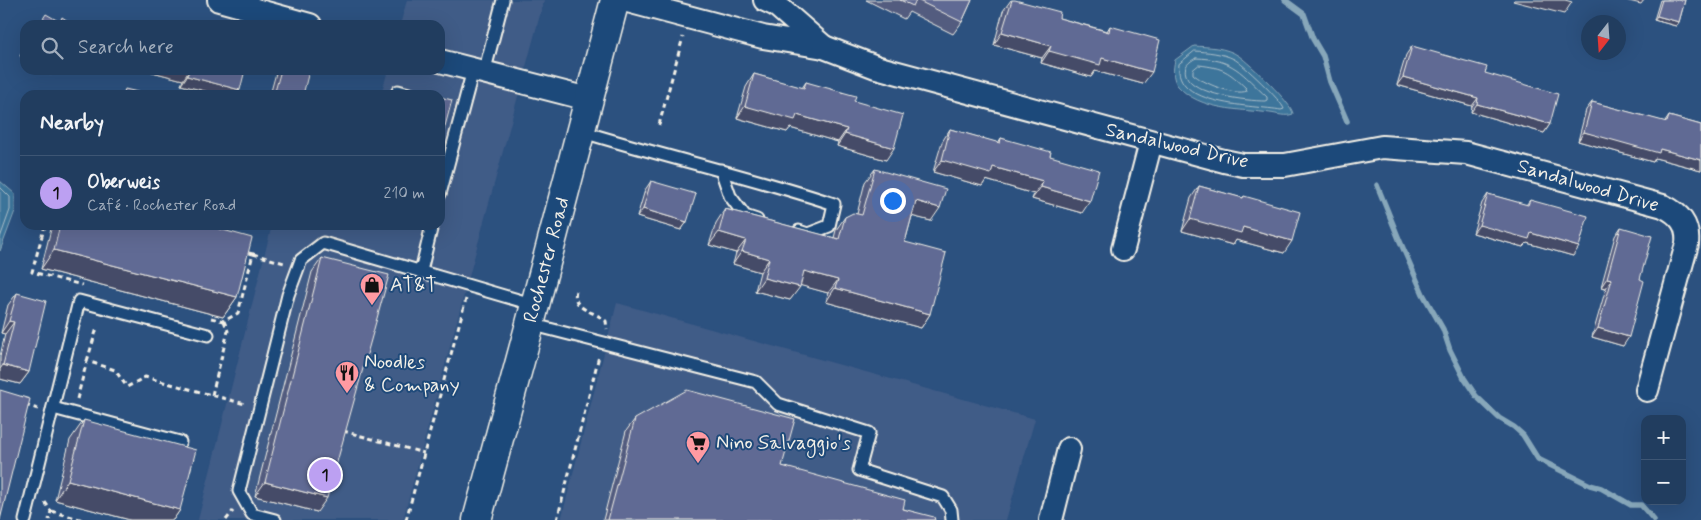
<!DOCTYPE html>
<meta charset="utf-8">
<style>
body{margin:0;font-family:Mynerve,sans-serif;background:#2d4868;color:#f1f3f6}
.controls{position:absolute;right:15px;bottom:15px;display:grid;overflow:hidden;border-radius:10px;box-shadow:0 5px 20px #0002}
.controls button{width:45px;height:45px;display:grid;place-items:center;padding:0;border:0;border-bottom:1px solid #3e5674;background:#213d5f;color:#f1f3f6;font:25px sans-serif}
.compass{position:absolute;left:1581px;top:15px;width:45px;height:45px;border-radius:50%;background:#213d5f;box-shadow:0 5px 20px #0002;rotate:197deg}
.you{position:absolute;left:892px;top:200px;width:18px;height:18px;margin:-12px;border:4px solid #fff;border-radius:50%;background:#1a73e8;box-shadow:0 0 0 8px #1a73e833}
.badge{display:grid;place-items:center;width:32px;height:32px;border-radius:50%;background:#bca0f2;color:#111;font-size:16px;font-weight:700}
.pin{position:absolute;translate:-50% -50%;border:2px solid #fff;box-shadow:0 1px 5px #0006}
.list{margin:0;padding:0;list-style:none}
h2{display:flex;justify-content:space-between;align-items:center;height:65px;margin:0;padding:0 20px;font-size:21px}
h2 small{font-size:16px;font-weight:400;color:#a2aebd}
.list li{display:grid;grid-template-columns:32px 1fr auto;gap:15px;align-items:center;box-sizing:border-box;height:75px;padding:0 20px;border-top:1px solid #3e5674}
.list b{display:block;font-size:19px;white-space:nowrap}
.list p{margin:0;font-size:16px;white-space:nowrap;color:#a2aebd}
.list em{font-size:16px;font-style:normal;color:#a2aebd}
.icon{flex:none;width:28px;height:28px;fill:none;stroke:currentColor;stroke-width:2;stroke-linecap:round;stroke-linejoin:round}
.map{position:relative;flex:none;width:1701px;height:520px;overflow:hidden}
.search{position:absolute;background:#213d5f;box-shadow:0 5px 20px #0002;left:20px;top:20px;width:425px;height:55px;display:flex;align-items:center;gap:12px;box-sizing:border-box;padding:0 18px;border-radius:15px;color:#a2aebd;font-size:19px}
.panel{position:absolute;background:#213d5f;box-shadow:0 5px 20px #0002;left:20px;top:90px;width:425px;height:140px;border-radius:15px}
.map>svg:first-child{display:block}
.built{fill:#405c87}
.water{fill:#3e759b;stroke:#87a7ba}
.lines{fill:none;stroke-linecap:round;stroke-linejoin:round}
.shore{stroke:#abbfc9;stroke-width:1}
.stream{stroke:#87a7ba;stroke-width:5.5}
.service-casing{stroke:#f4f1e8;stroke-width:15}
.minor-casing{stroke:#f4f1e8;stroke-width:26}
.secondary-casing{stroke:#f4f1e8;stroke-width:31}
.path{stroke:#f4f1e8;stroke-width:3;stroke-dasharray:5 4;stroke-linecap:butt}
.service{stroke:#1f4a7a;stroke-width:11}
.minor{stroke:#1f4a7a;stroke-width:22}
.secondary{stroke:#1f4a7a;stroke-width:28}
.wall{fill:#535c7f;stroke:#f4f1e8}
.shaded-wall{fill:#444b68;stroke:#f4f1e8}
.building{fill:#616b94;stroke:#f4f1e8}
.labels{text-anchor:middle;dominant-baseline:central;stroke-width:4;stroke-linejoin:round;paint-order:stroke}
.street-label{font-size:20px;fill:#f4f1e8;stroke:#1f4a7a}
.poi-label{font-size:20px;fill:#f4f1e8;stroke:#1f4a7a;text-anchor:start}
</style>
<div class="map">
<svg width="1701" height="520" viewBox="0 0 1701 520">
<rect width="100%" height="100%" fill="#2c517f"/>
<filter id="ink" filterUnits="userSpaceOnUse"><feTurbulence type="fractalNoise" baseFrequency=".02" numOctaves="2"/><feDisplacementMap in="SourceGraphic" scale="10" xChannelSelector="R" yChannelSelector="G"/><feConvolveMatrix kernelMatrix="1 2 1 2 8 2 1 2 1" color-interpolation-filters="sRGB"/></filter>
<g filter="url(#ink)">
<g class="built">
<polygon points="407,0 544,0 403,520 198,520 272,225 337,225 347,227 348,225 440,225 440,95 381,95 388,70 440,70 440,25 400,25"/>
<polygon points="617,303 1035,419 1006,520 561,520"/>
</g>
<g class="water">
<path d="M1194 46C1208 47 1226 47 1239 56 1249 63 1293 104 1293 114 1285 117 1278 114 1270 113 1241 109 1200 111 1178 86 1172 79 1173 69 1175 60Z"/>
<polygon points="0,181 15,194 15,211 0,251"/>
</g>
<g class="lines">
<g class="shore">
<path d="M1195 51C1208 52 1222 53 1234 59 1242 63 1282 101 1284 109L1281 110C1254 105 1173 107 1179 64Z"/>
<path d="M1196 58C1234 59 1241 73 1267 97V100L1265 101C1247 101 1193 95 1186 75 1183 66 1189 62 1196 58Z"/>
<path d="M1199 65C1224 68 1228 71 1246 88L1247 91C1234 96 1203 83 1193 74V70Z"/>
<polyline points="0,187 10,197 10,210 0,238"/>
</g>
<g class="stream">
<polyline points="1285,0 1304,14 1313,39 1323,56 1330,82 1347,121"/>
<polyline points="1377,185 1399,239 1423,294 1443,329 1450,350 1464,378 1476,396 1499,418 1514,427 1523,435 1538,459 1590,485 1601,488 1631,505 1641,505 1654,520"/>
</g>
<defs>
<g id="service">
<polyline points="484,73 503,0"/>
<polyline points="396,95 398,91 412,95"/>
<path d="M580 131C664 157 750 176 834 204L829 226 808 234 799 231"/>
<polyline points="721,170 730,196 745,216 757,220"/>
<polyline points="440,194 473,70"/>
<polyline points="421,271 432,225"/>
<polyline points="530,324 756,382 778,404 869,433 859,470 943,497 951,510 952,520"/>
<polyline points="53,408 180,442"/>
<polyline points="25,520 79,301 208,335"/>
<polyline points="275,520 252,514 239,491 288,295 301,260 323,243 535,305"/>
</g>
<g id="minor">
<polyline points="219,0 310,25"/>
<polyline points="624,0 763,37 824,47 776,5 765,0"/>
<path d="M824 47 876 67 1224 161 1243 165H1285L1382 147 1466 153 1663 206C1680 214 1689 225 1687 244L1647 390"/>
<polyline points="440,61 588,99"/>
<polyline points="1123,249 1151,142"/>
<polyline points="1051,520 1069,449"/>
</g>
<polyline id="secondary" points="477,520 530,324 615,0"/>
</defs>
<use href="#service" class="service-casing"/>
<use href="#minor" class="minor-casing"/>
<use href="#secondary" class="secondary-casing"/>
<g class="path">
<polyline points="659,125 683,37"/>
<polyline points="45,225 32,272 82,285"/>
<polyline points="253,254 284,263"/>
<path d="M576 291C571 310 595 311 606 321L607 329"/>
<polyline points="211,318 224,321 238,313 253,254 245,252"/>
<polyline points="87,361 97,328"/>
<polyline points="212,395 228,331 224,321"/>
<polyline points="77,399 87,361 115,370 127,387 145,377 245,404"/>
<polyline points="25,405 38,409"/>
<polyline points="343,431 424,453"/>
<polyline points="45,502 51,511 49,520"/>
<polyline points="51,511 83,520"/>
<polyline points="226,520 233,511"/>
<polyline points="406,520 466,299"/>
<polyline points="557,520 599,356"/>
</g>
<use href="#service" class="service"/>
<use href="#minor" class="minor"/>
<use href="#secondary" class="secondary"/>
</g>
<g class="wall">
<polygon points="866,0 972,0 962,22 953,34 909,12 904,19"/>
<polygon points="1011,0 1059,18 1107,31 1110,26 1143,84 1095,71 1091,77 1041,63 1042,58 994,45 1003,11"/>
<polygon points="1660,0 1685,0 1679,22 1676,26 1654,20"/>
<polygon points="1412,46 1485,73 1550,124 1544,133 1471,112 1472,106 1397,85 1406,55"/>
<polygon points="25,47 25,59 20,56"/>
<polygon points="42,70 55,70 51,75"/>
<polygon points="145,70 245,70 236,95 221,95 181,85 183,80"/>
<polygon points="278,70 303,70 303,95 270,95 276,73"/>
<polygon points="754,74 802,88 806,82 854,101 886,160 837,146 838,142 790,128 787,132 737,118 746,87"/>
<polygon points="1592,102 1665,122 1669,116 1701,125 1701,170 1655,158 1653,162 1578,141 1586,110"/>
<polygon points="950,129 998,143 1001,138 1050,156 1082,213 1032,199 1034,194 986,180 982,186 933,172 942,142"/>
<polygon points="875,169 931,221 912,216 905,242 930,314 921,328 826,302 828,293 800,285 790,300 755,291 760,272 733,264 736,253 709,245 716,223 725,209 834,238 836,230 845,217 857,214 865,182"/>
<polygon points="651,181 687,222 681,230 637,217 645,190"/>
<polygon points="1199,186 1242,198 1244,196 1284,253 1236,240 1233,245 1182,231 1191,198"/>
<polygon points="1488,194 1526,205 1530,200 1573,256 1527,243 1523,247 1473,233 1482,203"/>
<polygon points="52,225 205,225 237,297 223,317 41,269"/>
<polygon points="1621,227 1640,279 1623,346 1592,337 1606,288 1601,287 1615,236"/>
<polygon points="322,258 317,512 255,496 312,272"/>
<polygon points="17,293 29,372 20,384 0,379 0,356 5,334 1,333 8,305"/>
<polygon points="635,419 782,466 935,520 603,520 626,431"/>
<polygon points="84,420 180,510 173,520 130,520 55,500 70,440"/>
</g>
<g class="shaded-wall">
<polygon points="1514,0 1565,0 1572,2 1564,14 1513,1"/>
<polygon points="1625,0 1644,0 1641,4"/>
<polygon points="1657,16 1679,22 1676,26 1654,20"/>
<polygon points="1002,32 1051,46 1042,58 994,45"/>
<polygon points="1049,51 1102,58 1152,72 1143,84 1095,71 1091,77 1041,63"/>
<polygon points="145,70 185,70 189,71 183,80"/>
<polygon points="187,76 240,90 236,95 221,95 181,85"/>
<polygon points="1403,77 1478,98 1472,106 1397,85"/>
<polygon points="1477,104 1550,124 1544,133 1471,112"/>
<polygon points="745,106 797,115 847,129 838,142 790,128 787,132 737,118"/>
<polygon points="1584,132 1660,149 1701,160 1701,170 1655,158 1653,162 1578,141"/>
<polygon points="845,134 894,148 886,160 837,146"/>
<polygon points="942,160 993,167 1043,181 1034,194 986,180 982,186 933,172"/>
<polygon points="1041,187 1090,201 1082,213 1032,199"/>
<polygon points="916,201 940,208 931,221 907,215"/>
<polygon points="643,209 687,222 681,230 637,217"/>
<polygon points="1190,219 1243,227 1292,241 1284,253 1236,240 1233,245 1182,231"/>
<polygon points="1479,225 1531,233 1579,247 1573,256 1527,243 1523,247 1473,233"/>
<polygon points="719,232 746,240 736,253 709,245"/>
<polygon points="54,250 237,297 223,317 41,269"/>
<polygon points="742,251 769,259 760,272 733,264"/>
<polygon points="804,271 838,280 828,293 795,284"/>
<polygon points="764,278 800,287 790,300 755,291"/>
<polygon points="1607,278 1612,279 1606,288 1601,287"/>
<polygon points="835,288 930,314 921,328 826,302"/>
<polygon points="9,321 14,322 5,334 1,333"/>
<polygon points="1598,328 1629,337 1623,346 1592,337"/>
<polygon points="3,365 29,372 20,384 0,379 0,369"/>
<polygon points="68,480 180,510 173,520 130,520 55,500"/>
<polygon points="265,482 327,498 317,512 255,496"/>
</g>
<g class="building">
<polygon points="900,0 916,0 913,6"/>
<polygon points="917,0 972,0 962,22"/>
<polygon points="1012,0 1015,0 1060,12 1059,18 1109,32 1110,26 1160,40 1152,72 1102,58 1100,65 1049,51 1051,46 1002,32"/>
<polygon points="1662,0 1685,0 1679,22 1657,16"/>
<polygon points="46,14 60,22 62,17 74,25 39,25"/>
<polygon points="1412,46 1487,67 1485,73 1558,94 1550,124 1477,104 1478,98 1403,77"/>
<polygon points="185,70 245,70 240,90 187,76 189,71"/>
<polygon points="281,70 303,70 309,71 303,95 274,95"/>
<polygon points="754,74 804,88 806,82 856,96 854,101 903,115 894,148 845,134 847,129 797,115 795,120 745,106"/>
<polygon points="125,89 142,93 142,95 123,95"/>
<polygon points="409,89 433,95 407,95"/>
<polygon points="440,97 452,100 440,145"/>
<polygon points="1592,102 1667,122 1669,116 1701,125 1701,160 1660,149 1659,153 1584,132"/>
<polygon points="950,129 1000,143 1001,138 1051,152 1050,156 1099,170 1090,201 1041,187 1043,181 993,167 991,174 942,160"/>
<polygon points="875,169 946,189 940,208 916,201 905,242 946,253 930,314 835,288 838,280 804,271 800,287 764,278 769,259 742,251 746,240 719,232 725,209 839,239 845,217 853,213 862,215"/>
<polygon points="651,181 696,194 687,222 643,209"/>
<polygon points="1199,186 1243,198 1244,196 1300,212 1292,241 1243,227 1241,233 1190,219"/>
<polygon points="1488,194 1528,205 1530,200 1588,216 1579,247 1531,233 1529,239 1479,225"/>
<polygon points="60,225 205,225 252,238 237,297 54,250"/>
<polygon points="1621,227 1652,236 1640,279 1644,281 1629,337 1598,328 1612,279 1607,278"/>
<polygon points="322,258 389,275 327,498 265,482"/>
<polygon points="17,293 46,301 29,372 3,365 14,322 9,321"/>
<polygon points="0,390 30,399 0,520"/>
<polygon points="687,390 795,419 782,466 905,500 903,509 934,517 935,520 608,520 635,419"/>
<polygon points="84,420 196,450 180,510 68,480"/>
</g>
</g>
<defs>
<symbol id="shop-pin" viewBox="-11 -11 22 30"><path d="M0 17L-7.5 6A9.5 9.5 0 1 1 7.5 6Z" fill="#ff9aa2" stroke="#1f4a7a"/><path d="M-5-2.5h2.3a2.7 3.5 0 0 1 5.4 0H5L5.5 6h-11ZM-1.5-2.5h3a1.5 2.3 0 0 0-3 0Z" fill="#111"/></symbol>
<symbol id="restaurant-pin" viewBox="-11 -11 22 30"><path d="M0 17L-7.5 6A9.5 9.5 0 1 1 7.5 6Z" fill="#ff9aa2" stroke="#1f4a7a"/><path d="M-5-6h1v4h1v-4h1v4h1v-4h1v5L-1.5 .5V6h-2V.5L-5-1ZM5-6V6H3V1.5H1.5Q1.5-4 5-6Z" fill="#111"/></symbol>
<symbol id="supermarket-pin" viewBox="-11 -11 22 30"><path d="M0 17L-7.5 6A9.5 9.5 0 1 1 7.5 6Z" fill="#ff9aa2" stroke="#1f4a7a"/><path d="M-6-5.5h2.5l.6 2H6L4.5 2H-2.5L-4.4-4H-6ZM-1.5 3.2a1.3 1.3 0 1 0 .1 0ZM3 3.2a1.3 1.3 0 1 0 .1 0Z" fill="#111"/></symbol>
</defs>
<g fill-rule="evenodd">
<use href="#shop-pin" x="358" y="271" width="28" height="38"/>
<use href="#restaurant-pin" x="333" y="359" width="28" height="38"/>
<use href="#supermarket-pin" x="684" y="429" width="28" height="38"/>
</g>
<g class="labels">
<g class="street-label">
<text transform="translate(1177 146) rotate(13)">Sandalwood Drive</text>
<text transform="translate(1588 186) rotate(16)">Sandalwood Drive</text>
<text transform="translate(547 260) rotate(-75)">Rochester Road</text>
</g>
<g class="poi-label">
<text x="390" y="285">AT&amp;T</text>
<text x="364" y="362">Noodles<tspan x="364" dy="23">&amp; Company</tspan></text>
<text x="716" y="443">Nino Salvaggio's</text>
</g>
</g>
</svg>
<div class="controls">
<button>+</button>
<button>−</button>
</div>
<svg class="compass" viewBox="-18 -18 36 36"><path d="M0-13l5 13h-10z" fill="#e53935"/><path d="M0 13l5-13h-10z" fill="#a2aebd"/></svg>
<div class="you"></div>
<div class="pin badge" style="left:325px;top:475px">1</div>
<div class="search"><svg class="icon" aria-label="search" viewBox="0 0 24 24"><circle cx="10" cy="10" r="6"/><path d="M15 15l6 6"/></svg>Search here</div>
<section class="panel">
<h2>Nearby<small></small></h2>
<ul class="list">
<li><span class="badge">1</span><div><b>Oberweis</b><p>Café · Rochester Road</p></div><em>210 m</em></li>
</ul>
</section>
</div>
